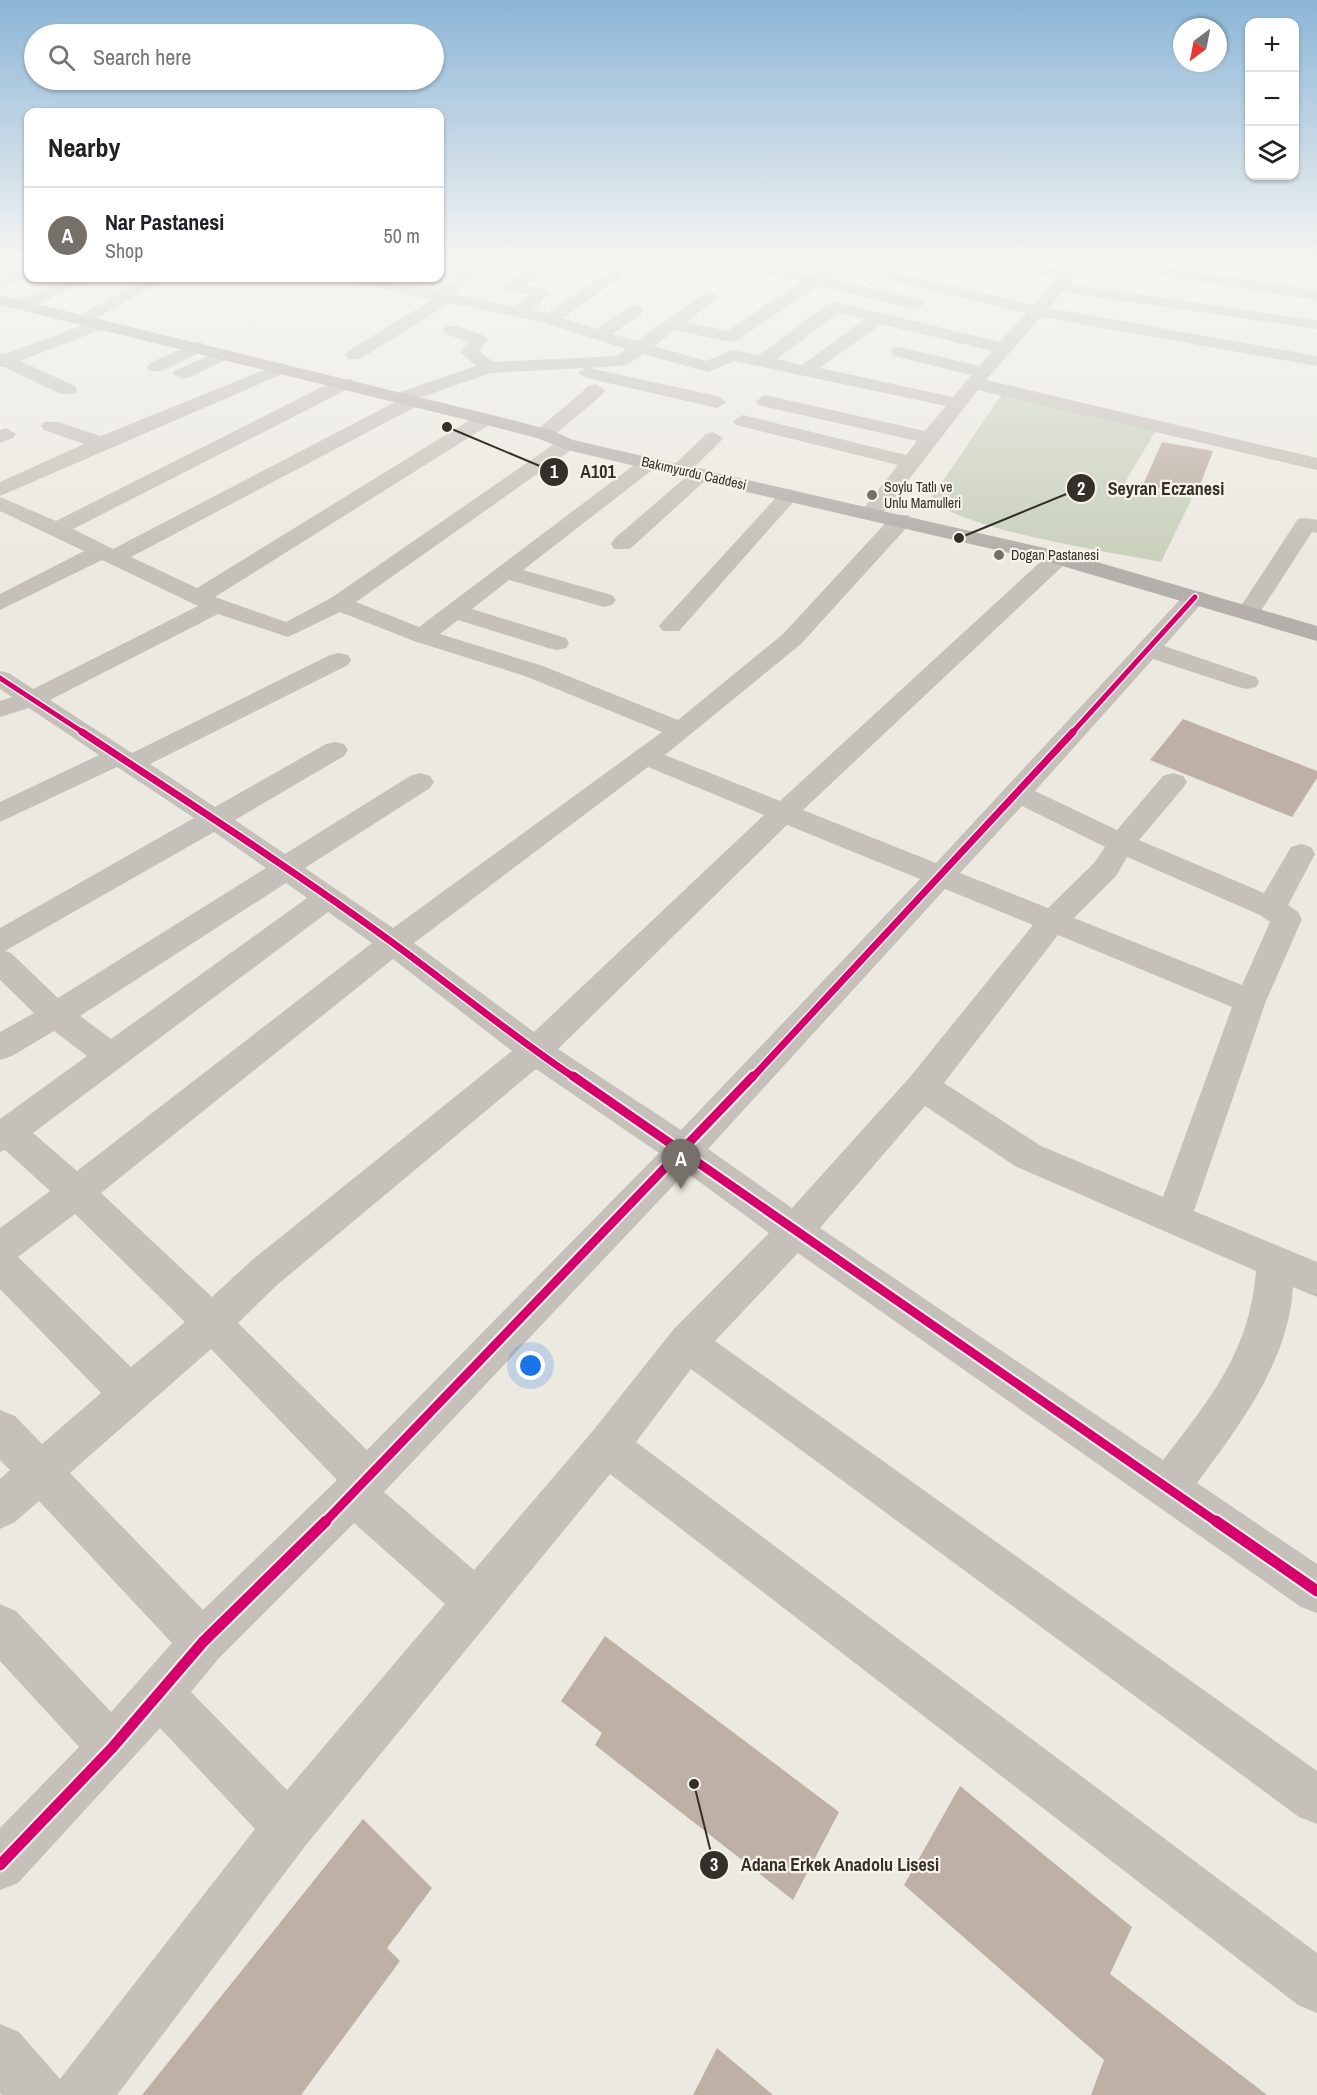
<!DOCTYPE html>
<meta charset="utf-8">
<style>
body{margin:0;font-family:"Archivo Narrow",sans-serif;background:#f6f6f6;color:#202124}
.controls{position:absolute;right:18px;top:18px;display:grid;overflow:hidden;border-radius:12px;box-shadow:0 2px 4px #0004}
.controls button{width:54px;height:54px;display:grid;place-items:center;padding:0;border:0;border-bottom:2px solid #e0e0e0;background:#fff;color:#202124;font:30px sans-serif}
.compass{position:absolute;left:1173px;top:18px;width:54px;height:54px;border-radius:50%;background:#fff;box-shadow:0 2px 4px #0004;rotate:212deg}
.you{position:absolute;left:531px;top:1366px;width:21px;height:21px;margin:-15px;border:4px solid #fff;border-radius:50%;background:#1a73e8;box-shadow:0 0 0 9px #1a73e833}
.badge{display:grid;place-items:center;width:39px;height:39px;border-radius:50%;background:#757069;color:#fff;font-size:20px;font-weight:700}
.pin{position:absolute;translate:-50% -50px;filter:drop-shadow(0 2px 3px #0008)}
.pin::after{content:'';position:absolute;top:32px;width:21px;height:18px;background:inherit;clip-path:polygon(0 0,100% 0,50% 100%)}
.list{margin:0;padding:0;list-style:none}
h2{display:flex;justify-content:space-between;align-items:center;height:78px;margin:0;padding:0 24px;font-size:26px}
h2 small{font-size:20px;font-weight:400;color:#757577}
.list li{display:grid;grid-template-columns:39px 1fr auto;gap:18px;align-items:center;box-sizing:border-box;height:96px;padding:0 24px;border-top:2px solid #e0e0e0}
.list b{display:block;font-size:22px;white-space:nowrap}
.list p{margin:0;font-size:20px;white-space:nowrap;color:#757577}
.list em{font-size:20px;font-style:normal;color:#757577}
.icon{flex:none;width:33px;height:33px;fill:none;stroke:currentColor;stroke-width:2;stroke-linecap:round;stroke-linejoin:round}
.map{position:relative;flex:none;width:1317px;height:2095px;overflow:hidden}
.search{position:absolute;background:#fff;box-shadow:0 2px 4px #0004;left:24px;top:24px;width:420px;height:66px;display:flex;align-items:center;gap:15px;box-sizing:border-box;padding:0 21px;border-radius:33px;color:#757577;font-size:22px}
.panel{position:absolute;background:#fff;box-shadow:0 2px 4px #0004;left:24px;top:108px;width:420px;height:174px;border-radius:12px}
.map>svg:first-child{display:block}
.green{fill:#cad1bd}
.building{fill:#beb0a4}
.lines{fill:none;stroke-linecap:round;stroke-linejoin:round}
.minor{fill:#c5c1ba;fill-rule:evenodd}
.major{fill:#b4afaa;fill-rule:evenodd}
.cycleway-far3-casing{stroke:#f8f3e9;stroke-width:8}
.cycleway-far2-casing{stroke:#f8f3e9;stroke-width:10}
.cycleway-far1-casing{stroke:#f8f3e9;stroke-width:13}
.cycleway-casing{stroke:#f8f3e9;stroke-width:15}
.cycleway-far3{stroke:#d6006c;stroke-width:5}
.cycleway-far2{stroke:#d6006c;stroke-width:7}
.cycleway-far1{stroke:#d6006c;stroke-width:9}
.cycleway{stroke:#d6006c;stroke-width:11}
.poi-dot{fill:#757069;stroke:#f8f3e9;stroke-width:2}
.labels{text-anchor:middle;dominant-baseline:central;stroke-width:4.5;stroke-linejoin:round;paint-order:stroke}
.far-street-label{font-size:14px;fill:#352f29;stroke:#f8f3e9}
.far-poi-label{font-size:14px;fill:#352f29;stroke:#f8f3e9;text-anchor:start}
.leader{fill:none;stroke:#352f29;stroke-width:2}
.callout-dot{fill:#352f29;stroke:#f8f3e9;stroke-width:2}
.mark-label{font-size:18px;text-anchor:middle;font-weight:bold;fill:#fff}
.callout-label{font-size:18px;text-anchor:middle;font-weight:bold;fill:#352f29;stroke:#f8f3e9;stroke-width:4.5;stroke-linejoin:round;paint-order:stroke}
</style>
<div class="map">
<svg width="1317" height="2095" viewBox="0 0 1317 2095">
<rect width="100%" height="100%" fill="#ece9e1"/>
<path class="green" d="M1002 394 1155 432 1124 484 1192 498 1161 562C1118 553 951 529 932 497Z"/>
<g class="building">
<polygon points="1162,442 1213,451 1196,496 1143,485"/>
<polygon points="1183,719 1317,771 1317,778 1292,817 1150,760"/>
<polygon points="605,1636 839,1812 793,1900 595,1745 602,1733 561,1701"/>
<polygon points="960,1786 1132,1927 1110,1974 1267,2095 1091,2095 1104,2060 904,1885"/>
<polygon points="363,1819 432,1888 387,1948 400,1961 301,2095 142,2095"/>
<polygon points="717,2048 773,2095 693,2095"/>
</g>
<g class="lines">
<g class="minor">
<path d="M484 258H503L466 281 454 294 515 307 530 295 505 290 503 287 505 284 547 258H565L526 285 549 290 551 293 532 310 547 313 609 271H621L623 274 621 277 563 318 597 329 629 306H641L643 310 641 314 612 334 637 341 705 293 711 292 719 297 686 322 727 331 801 282 701 263 693 258H724L812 275 838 258H856L828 278 922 300 924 304 916 309 818 286 736 341 730 342 675 330 654 346 706 361 732 350 759 355 829 303 835 302 1000 342 1026 313 881 279 879 276 887 271 1034 305 1056 279 974 261 972 258H1000L1064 271 1075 263 1066 258H1103L1317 290V300L1091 265 1070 284 1313 320 1317 321V329L1062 292 1049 308 1317 356V366L1041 317 986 380 1317 458V470L978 390 879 518H863L860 513 898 465 736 425 733 421 743 415 906 455 917 441 758 405 756 401 765 395 925 431 946 406 734 361 708 372 643 354 627 365 589 368 717 396 726 402 717 408 587 378 578 373 584 368 491 373 419 398 421 401 419 405 131 557 197 588 478 415H492L495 419 492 423 215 597 286 622 331 598 560 440H574L577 444 574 448 356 602 419 627 642 459H656L659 463 656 467 523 570 612 595 616 600 612 605 604 607 509 580 472 609 566 638 569 643 566 648 557 650 548 648 458 620 440 634 543 666 678 720 783 634 893 515H909L912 520 909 525 801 644 665 755 780 801 1050 553H1066L1069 558 1066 563 803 810 936 863 1187 592H1203L1207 597 1203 602 1164 646 1256 677 1259 682 1256 687 1247 689 1238 687 1153 659 1035 791 1117 830 1163 776 1173 773 1183 776 1187 782 1183 788 1139 840 1264 893 1291 847 1301 844 1311 847 1315 854 1288 905 1298 912 1302 919 1266 1001 1194 1211 1317 1262V1297L1293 1287C1289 1361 1239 1426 1197 1483L1317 1564V1613L1301 1607 798 1253 715 1341 1317 1771V1824L1299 1817 691 1369 636 1442 1317 1953V2013L1298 2005 610 1474 306 1845 117 2095H2L0 2093V2024L19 2032 60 2079 255 1829 160 1728 18 1883 0 1890V1828L79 1747 0 1661V1604L16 1611 111 1712 172 1643 39 1501 15 1522 0 1529V1479L10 1470 0 1460V1410L15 1416 42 1444 101 1393 0 1289V1228L50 1191 5 1150 0 1152V1119L87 1056 54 1031 12 1056 0 1060V1032L34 1013 0 980V928L194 818 117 767 0 822V802L99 755 29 708 0 717V701L12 697 0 689V671L9 673 33 689 198 606 102 560 0 610V594L84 551 0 511V497L56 521 338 379H352L354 383 352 387 73 529 113 549 395 402 392 398 394 394 476 366 460 352 468 342 446 334 443 330 446 326H458L485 336 488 340 479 351 493 362 617 356 626 349 546 323 450 303 360 359H348L345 355 348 351 432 300 346 281 344 278H373L436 290 449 283 454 275ZM838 313 865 319 802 365 777 359ZM881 324 992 351 979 366 900 347 894 348 891 352 894 356 971 375 953 397 820 368ZM340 612 414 641 525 676 662 732 393 928 305 868 430 788 434 782 430 776 420 773 410 776 285 854 235 820 344 756 348 750 344 744 335 742 326 744 215 807 150 764 348 665 351 660 348 655 339 653 330 655 132 753 50 700 218 614 288 637ZM648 767 764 815 534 1032 414 943ZM1022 806 1105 847 1095 862 1048 908 960 873ZM787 825 920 879 681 1130 558 1049ZM214 832 266 868 58 998 11 953 5 951ZM1127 857 1260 915 1270 922 1242 985 1074 918 1116 876ZM286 883 307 898 111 1039 80 1016ZM945 889 1033 925 910 1077 792 1208 708 1149ZM328 912 372 943 77 1171 33 1133ZM1058 935 1232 1007 1163 1197 1041 1146 944 1083ZM393 959 512 1051 251 1261 212 1297 101 1193ZM536 1069 659 1153 367 1450 238 1323 277 1285ZM925 1106 1015 1166 1256 1271C1250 1351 1210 1399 1163 1460L820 1228ZM686 1172 769 1233 673 1330 592 1432 474 1570 384 1492ZM75 1214 185 1322 131 1367 18 1257ZM211 1349 337 1480 203 1610 70 1473ZM354 1523 445 1604 287 1790 191 1692 219 1658Z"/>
<polygon points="28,267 28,277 0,288 0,277"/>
<polygon points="71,278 91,278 28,309 16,309 14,305 16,301"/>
<polygon points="149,278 168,278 87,323 81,324 72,319"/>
<polygon points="99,319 108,324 105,328 20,361 75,386 77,390 75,394 61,394 4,367 0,367 0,353 5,354"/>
<polygon points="197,342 203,343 206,347 203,351 162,371 150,371 147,367 150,363"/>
<polygon points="224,349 233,354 230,358 188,378 182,379 173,374 176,370"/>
<polygon points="281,363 290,368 287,372 0,496 0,482 84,444 44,430 41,426 44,422 58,422 101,436"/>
<polygon points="596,384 605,390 603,394 551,438 537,438 534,434 537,430 589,386"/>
<polygon points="6,428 16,434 13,438 0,443 0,430"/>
<polygon points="713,432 723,438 720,442 687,474 673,474 670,470 673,466 706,434"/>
<polygon points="701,468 708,470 711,474 708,478 630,549 614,549 611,544 614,539 694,470"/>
<polygon points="789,489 796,491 799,495 796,499 679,631 663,631 659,626 663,621 782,491"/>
<polygon points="1306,518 1317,520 1317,533 1312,532 1257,617 1241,617 1237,612 1298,519"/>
</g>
<polygon class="major" points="0,295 492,415 551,430 573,440 1066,553 1317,626 1317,641 1052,563 567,450 537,438 479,423 0,305"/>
<defs>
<g id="cycleway-far3">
<polyline points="0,678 84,733"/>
<polyline points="1072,733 1195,597"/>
</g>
<g id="cycleway-far2">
<path d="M82 732C186 801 292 869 393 943 454 988 512 1036 575 1078"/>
<polyline points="752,1078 1073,732"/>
</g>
<g id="cycleway-far1">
<polyline points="573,1076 1218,1523"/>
<polyline points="324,1523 753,1076"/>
</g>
<g id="cycleway">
<polyline points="1216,1521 1317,1591"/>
<polyline points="0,1865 112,1748 203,1642 326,1521"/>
</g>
</defs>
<use href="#cycleway-far3" class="cycleway-far3-casing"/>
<use href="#cycleway-far2" class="cycleway-far2-casing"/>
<use href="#cycleway-far1" class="cycleway-far1-casing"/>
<use href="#cycleway" class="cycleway-casing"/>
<use href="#cycleway-far3" class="cycleway-far3"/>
<use href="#cycleway-far2" class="cycleway-far2"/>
<use href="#cycleway-far1" class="cycleway-far1"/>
<use href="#cycleway" class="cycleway"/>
</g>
<linearGradient id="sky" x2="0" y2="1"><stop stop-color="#8bb5d6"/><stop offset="0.47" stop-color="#f6f5f2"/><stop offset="1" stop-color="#f6f5f2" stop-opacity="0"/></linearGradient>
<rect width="1317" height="551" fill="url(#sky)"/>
<g class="poi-dot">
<circle cx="872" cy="495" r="6"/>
<circle cx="999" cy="555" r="6"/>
</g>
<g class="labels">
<g class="far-street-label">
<text transform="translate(694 473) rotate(13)">Bakımyurdu Caddesi</text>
</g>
<g class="far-poi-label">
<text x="884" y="487">Soylu Tatlı ve<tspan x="884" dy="16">Unlu Mamulleri</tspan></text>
<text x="1011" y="555">Dogan Pastanesi</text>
</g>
</g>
<path class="leader" d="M447 427L554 472M959 538L1081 488M694 1784L714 1865"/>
<g class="callout-dot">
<circle cx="447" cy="427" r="6"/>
<circle cx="959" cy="538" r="6"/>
<circle cx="694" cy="1784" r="6"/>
<circle cx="554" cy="472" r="15"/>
<circle cx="1081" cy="488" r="15"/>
<circle cx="714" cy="1865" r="15"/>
</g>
<g class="mark-label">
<text x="554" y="478">1</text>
<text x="1081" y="495">2</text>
<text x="714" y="1871">3</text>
</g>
<g class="callout-label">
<text x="598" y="478">A101</text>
<text x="1166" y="495">Seyran Eczanesi</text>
<text x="840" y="1871">Adana Erkek Anadolu Lisesi</text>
</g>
</svg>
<div class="controls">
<button>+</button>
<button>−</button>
<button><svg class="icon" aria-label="layers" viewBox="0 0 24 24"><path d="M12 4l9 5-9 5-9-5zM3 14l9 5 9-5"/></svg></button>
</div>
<svg class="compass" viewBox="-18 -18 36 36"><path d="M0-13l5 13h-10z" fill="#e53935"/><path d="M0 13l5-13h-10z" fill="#757577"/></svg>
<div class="you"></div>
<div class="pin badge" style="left:681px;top:1189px">A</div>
<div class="search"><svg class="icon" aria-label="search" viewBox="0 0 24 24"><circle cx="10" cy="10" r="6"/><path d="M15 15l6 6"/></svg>Search here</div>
<section class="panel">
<h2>Nearby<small></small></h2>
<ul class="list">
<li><span class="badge">A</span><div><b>Nar Pastanesi</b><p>Shop</p></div><em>50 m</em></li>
</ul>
</section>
</div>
